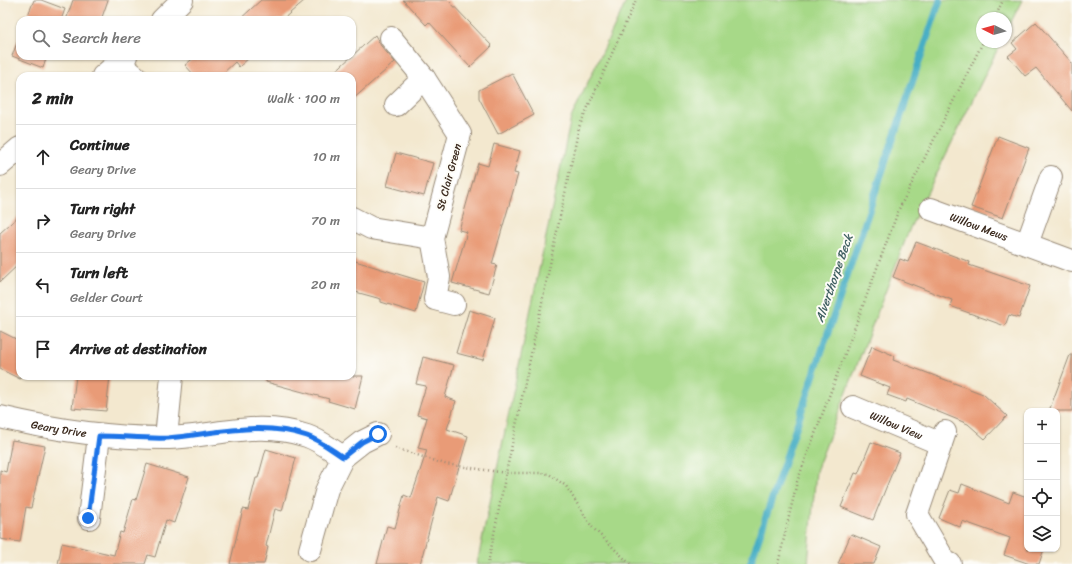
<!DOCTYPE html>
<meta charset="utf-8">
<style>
body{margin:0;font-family:Sriracha,sans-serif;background:#f6f6f6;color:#222}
.controls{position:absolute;right:12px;bottom:12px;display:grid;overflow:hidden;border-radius:8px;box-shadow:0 1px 3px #0004}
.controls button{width:36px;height:36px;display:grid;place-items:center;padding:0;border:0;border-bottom:1px solid #e0e0e0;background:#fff;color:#222;font:20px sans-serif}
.compass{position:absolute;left:976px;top:12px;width:36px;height:36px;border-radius:50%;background:#fff;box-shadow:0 1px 3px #0004;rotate:275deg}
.stop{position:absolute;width:12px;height:12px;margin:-9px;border:3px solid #1a73e8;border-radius:50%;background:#fff}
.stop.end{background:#1a73e8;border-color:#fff;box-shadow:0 1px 4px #0008}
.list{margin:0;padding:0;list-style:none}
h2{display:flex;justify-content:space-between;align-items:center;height:52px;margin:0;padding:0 16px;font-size:17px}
h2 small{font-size:13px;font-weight:400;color:#767676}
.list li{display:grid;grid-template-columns:26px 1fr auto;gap:12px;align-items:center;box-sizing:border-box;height:64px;padding:0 16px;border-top:1px solid #e0e0e0}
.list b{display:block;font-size:15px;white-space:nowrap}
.list p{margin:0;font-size:13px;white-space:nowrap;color:#767676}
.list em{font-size:13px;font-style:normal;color:#767676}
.icon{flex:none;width:22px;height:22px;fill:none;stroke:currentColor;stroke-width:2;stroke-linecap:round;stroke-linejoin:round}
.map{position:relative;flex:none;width:1072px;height:564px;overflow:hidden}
.search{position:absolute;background:#fff;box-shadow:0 1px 3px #0004;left:16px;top:16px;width:340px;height:44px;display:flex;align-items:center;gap:10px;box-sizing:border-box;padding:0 14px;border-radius:12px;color:#767676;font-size:15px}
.panel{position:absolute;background:#fff;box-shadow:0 1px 3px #0004;left:16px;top:72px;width:340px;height:308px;border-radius:12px}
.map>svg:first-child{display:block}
.green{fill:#a7d988;stroke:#718253}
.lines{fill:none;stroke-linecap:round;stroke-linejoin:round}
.stream{stroke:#46aec5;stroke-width:7}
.building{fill:#e99b77}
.minor-casing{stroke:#978976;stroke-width:24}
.path{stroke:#978976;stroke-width:2.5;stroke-dasharray:1 3;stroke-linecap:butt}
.minor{stroke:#fff;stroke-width:22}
.route{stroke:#1a73e8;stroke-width:5}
.labels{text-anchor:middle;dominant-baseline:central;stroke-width:4;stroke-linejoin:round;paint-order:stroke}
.street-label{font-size:11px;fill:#3b2a1e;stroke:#fdfcf7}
.water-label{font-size:12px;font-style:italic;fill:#3f5f61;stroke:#fdfcf7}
</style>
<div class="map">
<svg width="1072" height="564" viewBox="0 0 1072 564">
<rect width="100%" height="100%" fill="#fdfcf7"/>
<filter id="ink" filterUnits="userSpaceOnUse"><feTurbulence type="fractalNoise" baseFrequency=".025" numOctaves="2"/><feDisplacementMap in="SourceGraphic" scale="8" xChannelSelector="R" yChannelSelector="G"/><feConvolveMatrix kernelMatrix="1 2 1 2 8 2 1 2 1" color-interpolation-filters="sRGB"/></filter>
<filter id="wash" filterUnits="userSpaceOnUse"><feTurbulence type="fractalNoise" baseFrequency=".012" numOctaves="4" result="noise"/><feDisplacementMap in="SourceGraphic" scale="16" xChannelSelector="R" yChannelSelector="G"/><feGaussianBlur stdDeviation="0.9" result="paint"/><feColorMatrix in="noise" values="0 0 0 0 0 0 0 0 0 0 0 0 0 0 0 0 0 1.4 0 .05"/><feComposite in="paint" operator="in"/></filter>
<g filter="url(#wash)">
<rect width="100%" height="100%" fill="#f3e8cf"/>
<polygon class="green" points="627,0 1022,0 1006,32 1006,18 982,18 982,42 1001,42 910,228 816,471 808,564 477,564 571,118"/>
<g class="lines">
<polyline class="stream" points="750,564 940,0"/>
</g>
<g id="blocks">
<g class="building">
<polygon points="34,0 41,0 65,9 61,20 26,20"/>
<polygon points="73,0 108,0 101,20 66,20"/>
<polygon points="261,0 305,0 282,20 239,20"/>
<polygon points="403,0 448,0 492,46 470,67 429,22 426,25"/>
<polygon points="1036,22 1072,63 1072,111 1036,68 1025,76 1008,56 1017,49 1012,43"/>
<polygon points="20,35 20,56 47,56 43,68 12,56"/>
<polygon points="375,35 381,46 395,62 352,100 352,76 330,76"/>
<polygon points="196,56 251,56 239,67 235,62 220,76 195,76 185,65"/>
<polygon points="512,73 534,115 498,134 479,98 479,90"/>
<polygon points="998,136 1029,148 1003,218 971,207"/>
<polygon points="494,144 520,151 514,173 518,174 492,264 497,265 489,293 452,283 467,232 459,230 478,163 488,166"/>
<polygon points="396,153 433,163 424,196 387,186"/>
<polygon points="20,215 20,263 0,282 0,233"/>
<polygon points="916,242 970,262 969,265 1030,286 1019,318 1009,315 1005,326 950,306 952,300 893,277 900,259 908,262"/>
<polygon points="352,260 424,282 416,313 381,302 381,299 352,291"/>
<polygon points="469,310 495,318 483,360 456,353"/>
<polygon points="0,331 20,341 20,379 0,369"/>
<polygon points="872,346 895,356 893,360 983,394 1007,416 985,439 968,424 907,399 906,402 887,395 890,388 860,376"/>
<polygon points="1070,355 1072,355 1072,411 1049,411"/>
<polygon points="423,357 454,365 445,397 456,401 447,429 468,436 449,501 438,497 420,564 377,564 387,526 395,528 404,495 411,498 427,450 418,448 427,418 417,415 426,386 416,384"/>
<polygon points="76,376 110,376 106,411 72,408"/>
<polygon points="267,376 363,376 355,409 328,401 329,399 266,382"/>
<polygon points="12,440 45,446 31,508 26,507 20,542 0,539 0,470 6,472"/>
<polygon points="871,442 900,453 873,520 841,507 855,473 858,474"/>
<polygon points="266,449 296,458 282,511 275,509 266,546 268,547 264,564 230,564 243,509 248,510 256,478 258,478"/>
<polygon points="147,464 189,477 174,523 166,520 155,557 148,555 145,564 58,564 62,543 114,555 120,532 123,533 133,499 136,500"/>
<polygon points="962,484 1009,503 1013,492 1027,497 1027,549 1044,549 1039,564 1030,564 1004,555 1010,538 962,521 960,527 939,518 950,490 959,493"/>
<polygon points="851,534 881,547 874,564 838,564"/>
</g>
</g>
</g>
<g filter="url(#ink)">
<use href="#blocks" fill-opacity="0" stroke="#978976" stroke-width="1"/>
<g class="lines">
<defs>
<g id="minor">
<polyline points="162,20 182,0"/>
<polyline points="391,38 424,78 460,134 432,238 439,277 435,299 454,304"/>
<polyline points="119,63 135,76"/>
<polyline points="103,76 126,56"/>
<polyline points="396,105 424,78"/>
<polyline points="0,165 20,148"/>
<path id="s1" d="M931 209 1072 261"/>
<polyline points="352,218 371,228 432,238"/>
<polyline points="1027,244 1051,177"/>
<path id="s2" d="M853 407 941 444"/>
<path id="s3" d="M0 417C55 430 109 438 165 438 214 437 258 419 307 436 319 440 332 450 343 457"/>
<polyline points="945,432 917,514 946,563 950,564"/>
<polyline points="166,438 172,376"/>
<polyline points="89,518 99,436"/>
<polyline points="310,550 327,489 343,457 362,442 378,434"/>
</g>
</defs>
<use href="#minor" class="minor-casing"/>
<g class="path">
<polyline points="995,18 1003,0"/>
<polyline points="395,448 445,464 506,473 488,564"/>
<polyline points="630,564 592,527 566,486 549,474 541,473 506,473 579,127 636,0"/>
<polyline points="778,564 797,482 899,209 983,42"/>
</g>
<use href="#minor" class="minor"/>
</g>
</g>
<g class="lines" filter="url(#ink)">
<path class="route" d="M88 518 99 436C121 436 146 439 168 438 214 434 261 420 307 436 319 440 332 450 343 457L362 442 378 434"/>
</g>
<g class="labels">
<g class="street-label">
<text transform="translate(449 177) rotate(-75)">St Clair Green</text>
<text stroke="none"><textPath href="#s1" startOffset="51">Willow Mews</textPath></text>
<text stroke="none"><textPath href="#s2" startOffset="47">Willow View</textPath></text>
<text stroke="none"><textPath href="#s3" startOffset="60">Geary Drive</textPath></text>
</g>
<g class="water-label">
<text transform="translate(834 278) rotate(-71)">Alverthorpe Beck</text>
</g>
</g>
</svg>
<div class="controls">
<button>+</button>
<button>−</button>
<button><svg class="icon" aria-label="locate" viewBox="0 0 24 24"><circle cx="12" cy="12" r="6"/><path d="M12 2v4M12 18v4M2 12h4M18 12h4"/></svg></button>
<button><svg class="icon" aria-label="layers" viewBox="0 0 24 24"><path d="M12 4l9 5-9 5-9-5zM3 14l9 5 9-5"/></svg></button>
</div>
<svg class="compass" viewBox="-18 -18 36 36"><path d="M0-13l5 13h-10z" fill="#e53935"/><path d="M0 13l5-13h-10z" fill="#767676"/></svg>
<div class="stop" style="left:378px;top:434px"></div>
<div class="stop end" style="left:88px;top:518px"></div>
<div class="search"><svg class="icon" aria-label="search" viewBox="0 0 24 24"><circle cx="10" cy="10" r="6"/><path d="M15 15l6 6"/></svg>Search here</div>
<section class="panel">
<h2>2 min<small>Walk · 100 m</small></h2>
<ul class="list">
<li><svg class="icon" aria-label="ahead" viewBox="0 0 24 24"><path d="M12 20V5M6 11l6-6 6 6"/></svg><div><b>Continue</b><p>Geary Drive</p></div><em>10 m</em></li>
<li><svg class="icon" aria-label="right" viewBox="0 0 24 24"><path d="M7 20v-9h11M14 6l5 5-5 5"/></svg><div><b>Turn right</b><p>Geary Drive</p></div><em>70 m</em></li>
<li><svg class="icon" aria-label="left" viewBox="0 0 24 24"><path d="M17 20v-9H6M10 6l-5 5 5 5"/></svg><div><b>Turn left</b><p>Gelder Court</p></div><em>20 m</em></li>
<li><svg class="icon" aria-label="arrive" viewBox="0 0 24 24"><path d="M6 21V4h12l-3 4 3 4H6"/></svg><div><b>Arrive at destination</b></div></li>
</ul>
</section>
</div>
